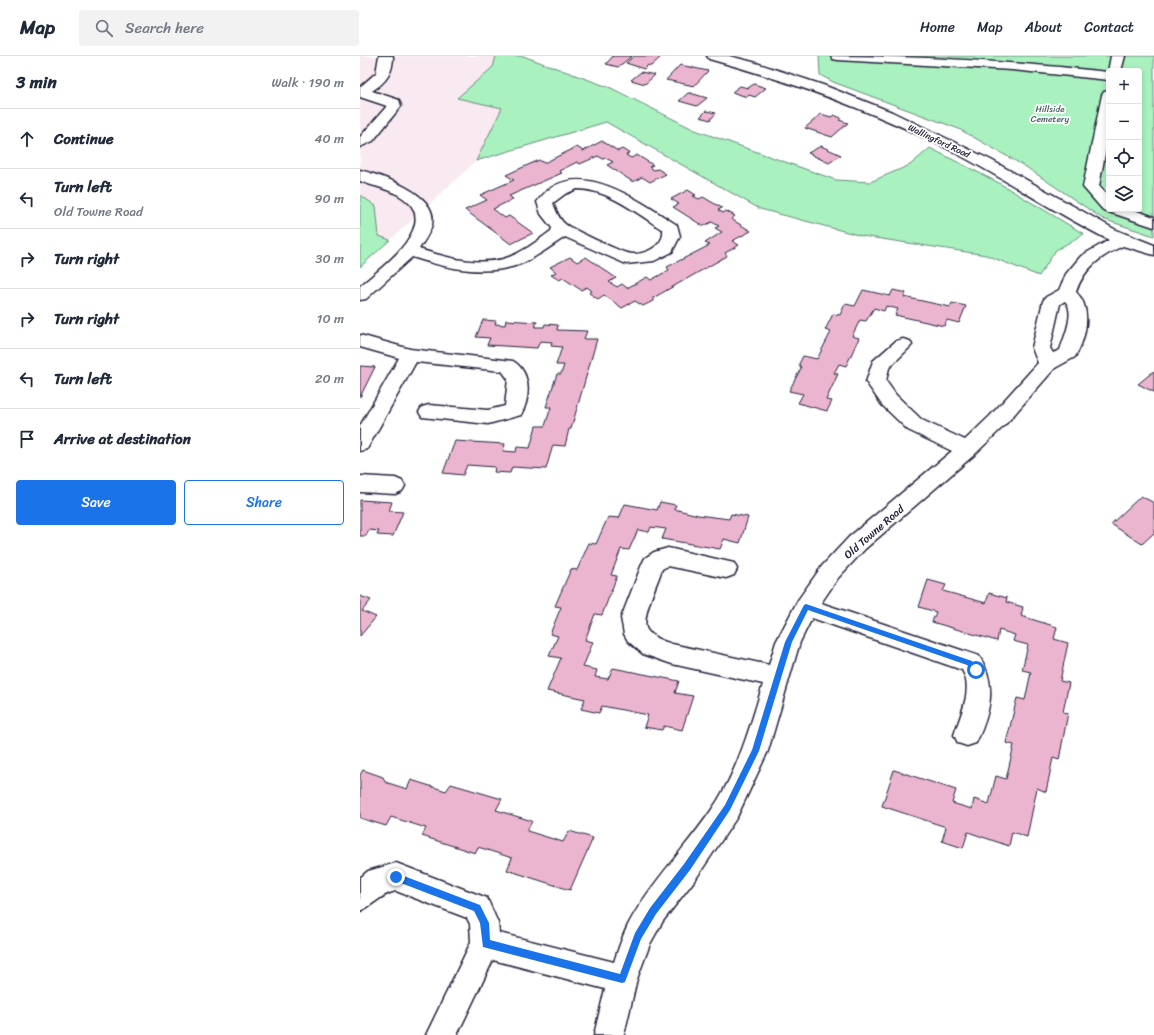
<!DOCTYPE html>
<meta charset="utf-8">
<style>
body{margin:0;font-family:Sriracha,sans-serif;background:#f2f2f3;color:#1f2937}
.controls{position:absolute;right:12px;top:12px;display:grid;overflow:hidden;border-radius:4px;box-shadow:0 2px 6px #0003}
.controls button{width:36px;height:36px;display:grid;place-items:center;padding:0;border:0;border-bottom:1px solid #e0e1e3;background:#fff;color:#1f2937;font:20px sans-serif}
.stop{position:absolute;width:12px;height:12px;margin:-9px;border:3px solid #1a73e8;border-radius:50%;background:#fff}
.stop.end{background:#1a73e8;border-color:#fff;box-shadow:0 1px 4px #0008}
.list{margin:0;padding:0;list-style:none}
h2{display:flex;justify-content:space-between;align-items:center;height:52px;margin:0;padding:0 16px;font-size:17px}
h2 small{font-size:13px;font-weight:400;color:#747a83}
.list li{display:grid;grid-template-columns:26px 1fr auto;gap:12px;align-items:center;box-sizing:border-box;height:60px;padding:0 16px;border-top:1px solid #e0e1e3}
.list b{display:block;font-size:15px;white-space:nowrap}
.list p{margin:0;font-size:13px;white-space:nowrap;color:#747a83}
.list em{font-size:13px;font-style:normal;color:#747a83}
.actions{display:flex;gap:8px;padding:12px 16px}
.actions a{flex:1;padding:9px 0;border:1px solid #1a73e8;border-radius:4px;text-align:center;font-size:14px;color:#1a73e8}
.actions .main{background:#1a73e8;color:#fff}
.icon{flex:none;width:22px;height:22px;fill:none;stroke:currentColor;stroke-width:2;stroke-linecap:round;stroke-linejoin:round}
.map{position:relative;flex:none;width:794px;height:979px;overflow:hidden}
header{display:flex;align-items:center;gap:24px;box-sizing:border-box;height:56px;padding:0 20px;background:#fff;border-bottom:1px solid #e0e1e3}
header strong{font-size:19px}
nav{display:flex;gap:22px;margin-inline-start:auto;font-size:14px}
.search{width:280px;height:36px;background:#f2f2f3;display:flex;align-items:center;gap:10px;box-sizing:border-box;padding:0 14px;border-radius:4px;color:#747a83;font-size:15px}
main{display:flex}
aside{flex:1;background:#fff}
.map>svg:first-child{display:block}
.built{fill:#f9e9f1}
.green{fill:#a9f1be;stroke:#668a7c;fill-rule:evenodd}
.building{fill:#ebb5d0;stroke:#22223b}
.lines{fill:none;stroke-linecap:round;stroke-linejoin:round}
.minor-casing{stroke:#22223b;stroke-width:3}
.minor{fill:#fff;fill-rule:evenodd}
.route{fill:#1a73e8}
.labels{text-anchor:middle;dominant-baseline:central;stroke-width:3.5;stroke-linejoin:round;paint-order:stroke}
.far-park-label{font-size:9px;fill:#4a6062;stroke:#fff}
.far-street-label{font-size:9px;fill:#22223b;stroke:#fff}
.street-label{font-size:11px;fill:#22223b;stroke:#fff}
</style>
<header>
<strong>Map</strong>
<div class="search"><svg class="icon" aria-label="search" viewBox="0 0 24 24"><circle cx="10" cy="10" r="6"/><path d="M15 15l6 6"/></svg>Search here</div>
<nav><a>Home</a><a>Map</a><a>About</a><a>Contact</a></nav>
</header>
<main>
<aside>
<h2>3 min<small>Walk · 190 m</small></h2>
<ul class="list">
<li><svg class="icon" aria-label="ahead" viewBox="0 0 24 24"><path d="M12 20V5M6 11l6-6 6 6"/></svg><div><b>Continue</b></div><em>40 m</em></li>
<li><svg class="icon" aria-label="left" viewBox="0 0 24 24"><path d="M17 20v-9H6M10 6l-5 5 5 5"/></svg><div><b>Turn left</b><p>Old Towne Road</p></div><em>90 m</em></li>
<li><svg class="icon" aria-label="right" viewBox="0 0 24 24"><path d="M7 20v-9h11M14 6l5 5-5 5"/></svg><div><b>Turn right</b></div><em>30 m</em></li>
<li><svg class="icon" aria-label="right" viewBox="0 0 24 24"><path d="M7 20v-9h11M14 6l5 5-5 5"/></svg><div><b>Turn right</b></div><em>10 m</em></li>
<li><svg class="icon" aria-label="left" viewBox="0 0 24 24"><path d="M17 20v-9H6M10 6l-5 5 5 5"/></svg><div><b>Turn left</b></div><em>20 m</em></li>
<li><svg class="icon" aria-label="arrive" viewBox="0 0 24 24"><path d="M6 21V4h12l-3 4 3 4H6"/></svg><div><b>Arrive at destination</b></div></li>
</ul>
<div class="actions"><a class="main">Save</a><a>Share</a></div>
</aside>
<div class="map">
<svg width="794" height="979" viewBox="0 0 794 979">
<rect width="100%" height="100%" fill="#fff"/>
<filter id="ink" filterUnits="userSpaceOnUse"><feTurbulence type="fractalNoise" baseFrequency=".025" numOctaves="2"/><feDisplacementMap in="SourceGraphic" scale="8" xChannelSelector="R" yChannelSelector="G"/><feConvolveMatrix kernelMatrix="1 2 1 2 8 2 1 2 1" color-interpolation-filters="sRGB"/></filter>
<g filter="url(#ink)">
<polygon class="built" points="0,0 136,0 133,11 97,42 142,52 116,105 30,184 19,181 16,150 0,139"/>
<g class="green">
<polygon points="136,0 163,0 251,32 335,74 476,124 510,126 550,109 570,92 639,127 724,178 696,194 679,220 626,199 502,180 400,153 246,66 116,105 142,52 97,42 133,11"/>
<path d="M459 0H794V180L743 163 666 111 599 73 473 26 460 19ZM749 15H779V153H749Z"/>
<polygon points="0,139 16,150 19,180 30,184 0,211"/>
</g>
<g class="building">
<polygon points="253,0 272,0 258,11 246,8"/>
<polygon points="274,0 302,0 291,10 288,9 284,13 266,7"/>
<polygon points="320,9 348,15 334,30 306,24"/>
<polygon points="281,16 295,19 285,28 271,24"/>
<polygon points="394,28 406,32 395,41 389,39 387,41 372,36 380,30 388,32"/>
<polygon points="328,37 330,37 347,42 337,50 319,45"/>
<polygon points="346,55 356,57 350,64 340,61"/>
<polygon points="461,58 471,61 474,59 481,62 479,64 488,67 472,81 445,72"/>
<polygon points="242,85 258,95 262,93 269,97 266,99 271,102 277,99 293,109 289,111 294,114 298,113 306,118 290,126 282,121 273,126 247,109 253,106 246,102 243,103 238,100 220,108 217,106 199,115 202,117 149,140 153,143 133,153 145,162 149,160 173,177 151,188 105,154 127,144 120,139 154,124 146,119 179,104 184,107 217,91 223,95"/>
<polygon points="461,90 481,99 469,107 448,97"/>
<polygon points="328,134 336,139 333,140 339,143 343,141 362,152 358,154 363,157 366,155 375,160 371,163 391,175 372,185 379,189 365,197 367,200 293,242 293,245 283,250 275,245 262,252 244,239 238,243 229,237 232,235 227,231 221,234 203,222 199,224 191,219 196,216 190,211 210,201 217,206 226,201 256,222 249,226 257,231 262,228 267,232 287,221 291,224 309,214 307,211 350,189 345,187 362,176 355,172 359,170 352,166 343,170 313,151 319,148 311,143"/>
<polygon points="503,234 530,240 533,234 546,237 544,241 590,251 592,247 606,250 599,267 587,264 584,270 535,259 538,253 526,250 524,255 514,252 506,265 500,264 492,280 499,282 486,310 479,308 474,317 478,318 466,344 472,345 467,355 438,347 443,338 429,335 441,312 439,308 443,300 457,303 471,276 465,274 473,258 480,259 485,248 495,250"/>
<polygon points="123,264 136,265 135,268 145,269 146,264 177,266 175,271 184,271 185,268 198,269 197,274 227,275 224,283 237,283 211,373 209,373 205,390 193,389 186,413 152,411 150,417 134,416 135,411 107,409 103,419 83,417 95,385 145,388 143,395 156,396 157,391 170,392 176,370 185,370 191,351 186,351 197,318 201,318 204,309 196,309 202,291 191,290 192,286 180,285 177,292 127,289 130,282 116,281"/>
<polygon points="0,310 15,311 0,341"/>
<polygon points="794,315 794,336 778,328"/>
<polygon points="781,440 794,447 794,477 782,488 751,468"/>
<polygon points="0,444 32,446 29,455 43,456 33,480 17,479 19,475 9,474 6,480 0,480"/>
<polygon points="300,446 316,449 314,453 338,459 369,463 371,458 388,461 380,487 364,483 360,493 302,483 306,473 291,471 289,476 278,474 269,494 261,493 251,519 257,520 242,559 235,558 225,584 233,586 223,611 237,614 235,621 248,623 253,612 319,625 315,637 333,640 322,674 304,670 302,674 284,671 288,659 273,656 242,650 239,657 221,653 225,643 187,635 201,602 189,600 198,580 190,578 201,551 195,550 211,513 217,514 229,487 236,488 248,461 259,462 265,448 297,454"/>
<polygon points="568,524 586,529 583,535 626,547 629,537 647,542 646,546 663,551 661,560 697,571 694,583 708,587 700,625 709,627 703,656 708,657 699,704 693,702 686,736 677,732 667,781 652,776 649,790 608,776 603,792 582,785 586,771 522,750 534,714 596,734 592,747 612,753 614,743 629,748 636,720 646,723 654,689 646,687 657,642 665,644 671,616 662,614 668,589 653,585 655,579 639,574 637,585 572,566 576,556 559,551"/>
<polygon points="0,540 11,544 2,555 16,561 0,580"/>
<polygon points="3,714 23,721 25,726 47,733 51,724 86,735 91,728 142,743 136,754 172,765 167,775 203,786 209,775 233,782 210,834 147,814 152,802 118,791 115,797 62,780 66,772 31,761 26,770 0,762 0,719"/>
</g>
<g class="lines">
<defs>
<g id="minor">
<path d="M19 0H33C33 17 26 26 12 35L39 44 41 50 13 85 0 91V81L27 50 0 41V31L16 17Z"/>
<path d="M347 0H369L393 6 463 29 532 56 631 104 756 174 794 189V199L763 190C741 200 724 212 716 236 733 252 726 283 715 301L695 312 644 370 614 399 505 493 478 522 461 547 619 600C638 628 630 658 616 687L607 690 598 687 594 679C600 660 614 633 602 614L452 562 440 586 408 695 377 761 337 821 303 865 290 888 277 923 264 979H234L245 933 133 904 97 979H66L111 886 110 868 107 862 36 835C21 838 14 849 0 855V822L8 815 36 807 127 842 138 867 139 877 254 906C258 894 262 881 268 869 291 825 331 787 358 744 380 708 391 667 403 628L312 608 283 598 268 585 264 578 261 562 282 508 285 502 294 496 308 492 374 507 377 513 374 519 366 522 308 510 302 513C298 526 280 563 287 574 293 582 303 585 312 588L409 609 416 586 438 544 462 510 489 481 592 395 548 374 522 349 506 326 513 305 536 285 543 283 550 285 552 289 529 312 526 325 536 339 562 364 605 384 630 360 678 307 672 292 683 245 686 241 699 234 706 218 721 200 749 184C695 157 644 122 590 94 514 55 432 26 349 3ZM705 245C716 256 704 281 700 294L693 297 690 292 700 248Z"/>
<path d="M471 0C564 0 655 6 748 16L751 0H765L761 15H749V24L652 14 478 4 473 3Z"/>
<polygon points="749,35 749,77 739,130 749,141 749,153 771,153 794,161 794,171 743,154 723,131 742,39 744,36"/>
<path d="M0 114C22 120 79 138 72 168 70 177 64 185 59 193 84 201 116 210 143 203 161 198 177 185 191 175L192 172 181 158 177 146C213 95 280 146 317 169L320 180 312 196 294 205 266 208 205 181C191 190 178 200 163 207 128 222 86 212 52 201L6 243 0 244V230C19 214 76 173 48 146 36 134 15 131 0 125ZM217 133C248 133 278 158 303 174 305 191 282 201 267 197 259 195 211 173 205 168 199 163 196 155 193 147L205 138Z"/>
<path d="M0 279 50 293 153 305C171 316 171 341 161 359L128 368 62 361 59 356 62 351 69 349 128 354 145 350 148 323 142 315 56 306 7 393 0 395V370L39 302 0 291Z"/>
<polygon points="0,420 35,422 42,425 45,430 42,435 35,438 0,436"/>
</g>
</defs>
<use href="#minor" class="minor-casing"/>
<use href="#minor" class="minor"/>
</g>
</g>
<polygon class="route" points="446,548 612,605 619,614 616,617 607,609 448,554 432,586 399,695 370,754 330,814 296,858 281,883 265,926 262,927 123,891 120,867 114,855 33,824 33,819 36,817 120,849 129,867 130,884 260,918 275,877 290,852 324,808 365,749 392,694 425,586 444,549"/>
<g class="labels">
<g class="far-park-label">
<text x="690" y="53">Hillside<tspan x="690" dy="10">Cemetery</tspan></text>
</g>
<g class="far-street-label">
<text transform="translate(579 85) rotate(25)">Wallingford Road</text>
</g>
<g class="street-label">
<text transform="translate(514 476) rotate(-41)">Old Towne Road</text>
</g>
</g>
</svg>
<div class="controls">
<button>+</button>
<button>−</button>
<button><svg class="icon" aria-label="locate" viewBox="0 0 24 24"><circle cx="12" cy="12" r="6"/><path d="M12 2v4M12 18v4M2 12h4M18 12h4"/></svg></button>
<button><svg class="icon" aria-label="layers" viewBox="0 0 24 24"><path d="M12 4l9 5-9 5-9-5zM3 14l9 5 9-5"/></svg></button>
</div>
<div class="stop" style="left:616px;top:614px"></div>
<div class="stop end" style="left:36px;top:821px"></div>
</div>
</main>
